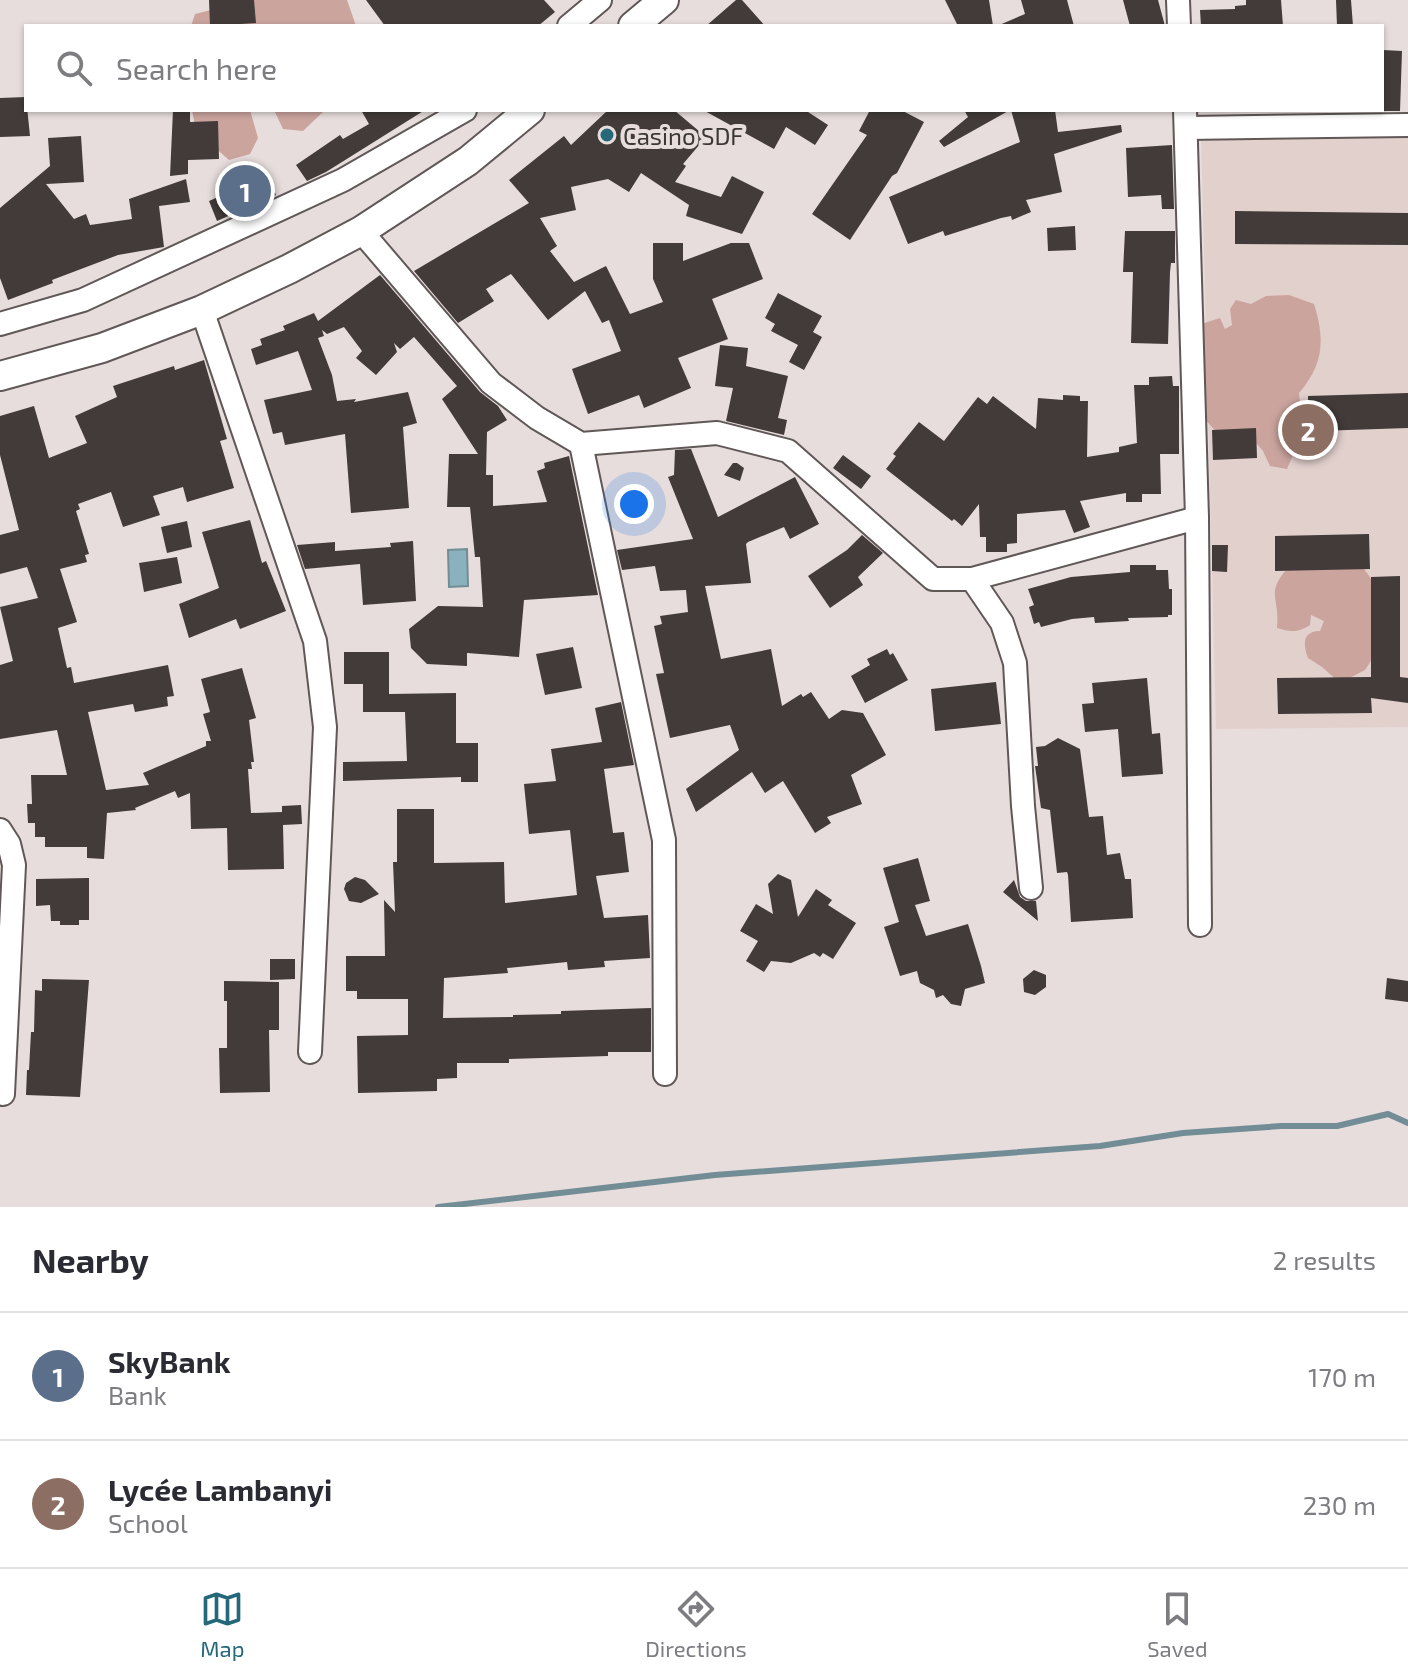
<!DOCTYPE html>
<meta charset="utf-8">
<style>
body{margin:0;font-family:"Exo 2",sans-serif;background:#f7f7f7;color:#2b2b33}
.you{position:absolute;left:634px;top:504px;width:28px;height:28px;margin:-20px;border:6px solid #fff;border-radius:50%;background:#1a73e8;box-shadow:0 0 0 12px #1a73e833}
.badge{display:grid;place-items:center;width:52px;height:52px;border-radius:50%;background:#246879;color:#fff;font-size:26px;font-weight:700}
.pin{position:absolute;translate:-50% -50%;border:4px solid #fff;box-shadow:0 2px 8px #0006}
.list{margin:0;padding:0;list-style:none}
h2{display:flex;justify-content:space-between;align-items:center;height:104px;margin:0;padding:0 32px;font-size:34px}
h2 small{font-size:26px;font-weight:400;color:#7c7c81}
.list li{display:grid;grid-template-columns:52px 1fr auto;gap:24px;align-items:center;box-sizing:border-box;height:128px;padding:0 32px;border-top:2px solid #e1e1e2}
.list b{display:block;font-size:30px;white-space:nowrap}
.list p{margin:0;font-size:26px;white-space:nowrap;color:#7c7c81}
.list em{font-size:26px;font-style:normal;color:#7c7c81}
.icon{flex:none;width:44px;height:44px;fill:none;stroke:currentColor;stroke-width:2;stroke-linecap:round;stroke-linejoin:round}
.map{position:relative;flex:none;width:1408px;height:1207px;overflow:hidden}
.search{position:absolute;background:#fff;box-shadow:0 2px 6px #0004;left:24px;right:24px;top:24px;height:88px;display:flex;align-items:center;gap:20px;box-sizing:border-box;padding:0 28px;border-radius:0px;color:#7c7c81;font-size:30px}
.sheet{height:360px;background:#fff}
nav{display:flex;justify-content:space-around;align-items:center;box-sizing:border-box;height:112px;border-top:2px solid #e1e1e2;background:#fff;font-size:22px;color:#7c7c81}
nav a{display:grid;justify-items:center;gap:4px}
nav .on{color:#246879}
.map>svg:first-child{display:block}
.built{fill:#e2d0cd}
.forest{fill:#cba49e}
.water{fill:#89b2be;stroke:#728d95;stroke-width:2}
.lines{fill:none;stroke-linecap:round;stroke-linejoin:round}
.stream{stroke:#728d95;stroke-width:6}
.building{fill:#423b3a}
.minor-casing{stroke:#605857;stroke-width:26}
.major-casing{stroke:#605857;stroke-width:32}
.minor{stroke:#fff;stroke-width:22}
.major{stroke:#fff;stroke-width:28}
.poi-dot{fill:#246879;stroke:#e7dddc;stroke-width:3}
.labels{text-anchor:middle;dominant-baseline:central;stroke-width:8;stroke-linejoin:round;paint-order:stroke}
.poi-label{font-size:24px;fill:#3b3736;stroke:#e7dddc;text-anchor:start}
</style>
<div class="map">
<svg width="1408" height="1207" viewBox="0 0 1408 1207">
<rect width="100%" height="100%" fill="#e7dddc"/>
<polygon class="built" points="1201,134 1408,134 1408,727 1216,729"/>
<g class="forest">
<polygon points="250,0 347,0 356,26 191,26 195,14"/>
<polygon points="192,110 250,110 258,138 250,154 229,160 196,131"/>
<polygon points="274,110 325,110 303,131 283,129"/>
<path d="M1289 295 1314 304C1325 339 1324 364 1299 393L1301 411 1284 418 1282 434 1293 455 1287 469 1270 466 1263 451 1251 437 1220 436 1202 416 1198 325 1220 318 1225 329 1232 325 1230 309 1236 300 1251 304 1266 296Z"/>
<path d="M1360 563 1376 586V653L1365 670 1340 683 1322 667 1308 658C1303 645 1302 631 1320 631L1324 621 1311 615 1310 625C1298 633 1290 632 1277 628 1280 594 1264 595 1290 565Z"/>
</g>
<polygon class="water" points="467,549 468,586 449,587 448,550"/>
<g class="lines">
<polyline class="stream" points="438,1207 715,1175 1100,1146 1183,1133 1281,1126 1337,1126 1388,1114 1408,1123"/>
</g>
<g class="building">
<polygon points="209,0 254,0 256,23 210,26"/>
<polygon points="366,0 544,0 555,12 538,26 385,26"/>
<polygon points="736,0 742,0 765,26 706,26"/>
<polygon points="945,0 989,0 993,26 958,26"/>
<polygon points="1021,0 1067,0 1074,26 997,26 1025,14"/>
<polygon points="1123,0 1158,0 1165,26 1130,26"/>
<polygon points="1246,0 1281,0 1283,26 1201,26 1200,10 1235,9 1235,6 1246,5"/>
<polygon points="1336,0 1351,0 1353,26 1337,26"/>
<polygon points="1383,50 1402,51 1400,111 1382,111"/>
<polygon points="26,97 30,136 0,137 0,98"/>
<polygon points="173,110 190,110 190,122 218,121 219,159 188,160 188,174 170,176"/>
<polygon points="361,110 425,110 326,172 307,181 296,165 340,135 343,139 369,124"/>
<polygon points="608,110 674,110 706,137 683,164 686,166 675,182 721,197 732,176 764,192 742,234 686,216 689,205 641,173 629,192 608,179 571,187 576,210 540,218 557,246 550,251 574,282 606,266 630,314 663,302 653,279 653,243 683,243 683,261 731,243 749,243 763,279 712,299 728,339 678,358 691,388 644,408 639,395 588,414 572,369 621,351 609,320 602,323 585,291 548,320 511,274 486,289 494,301 458,323 414,271 529,203 509,180 564,136 571,145"/>
<polygon points="703,110 805,110 828,125 815,145 786,127 774,149"/>
<polygon points="870,110 901,110 924,122 897,173 892,176 850,240 812,214 867,135 859,131"/>
<polygon points="964,110 1010,110 944,147 939,141 968,117"/>
<polygon points="1011,110 1055,110 1058,132 1121,125 1122,132 1054,154 1062,192 1026,200 1031,212 1012,220 1011,216 1001,218 945,236 943,231 908,244 889,197 1020,142"/>
<polygon points="81,136 84,182 46,184 74,219 86,214 90,225 132,219 129,199 186,179 190,202 159,206 164,247 118,255 52,280 53,283 8,300 0,278 0,208 50,166 48,138"/>
<polygon points="1172,145 1174,209 1162,209 1161,195 1128,197 1126,148"/>
<polygon points="265,174 276,195 217,221 209,201 252,182 251,181"/>
<polygon points="1235,211 1408,213 1408,245 1235,244"/>
<polygon points="1075,226 1076,250 1048,251 1047,228"/>
<polygon points="1125,231 1175,231 1175,263 1171,263 1170,272 1168,344 1131,343 1133,272 1123,272"/>
<polygon points="380,275 480,392 498,406 507,420 487,432 486,475 493,475 493,506 547,502 537,471 545,468 544,463 569,456 598,595 524,600 519,657 467,653 467,666 427,664 411,648 409,629 438,606 483,607 480,557 475,557 470,507 447,507 449,454 478,454 442,399 457,386 414,337 400,349 394,343 397,352 376,375 356,358 362,351 344,327 327,334 322,330 324,336 318,338 332,375 337,401 356,399 354,402 408,392 417,423 403,427 409,508 351,513 345,434 285,445 282,432 273,434 264,400 312,390 298,351 256,365 251,349 262,345 260,339 285,330 283,326 314,313 318,321"/>
<polygon points="778,293 822,316 813,332 822,337 804,370 789,362 798,345 771,331 775,324 765,318"/>
<polygon points="720,345 748,348 746,366 788,376 778,418 787,420 784,435 726,421 733,388 715,386"/>
<polygon points="204,360 227,439 220,441 234,488 187,502 183,487 153,496 160,515 123,527 111,492 78,504 80,509 76,511 89,554 85,555 87,562 60,569 77,622 58,628 67,668 71,667 74,683 168,665 174,696 167,697 168,706 135,712 133,704 88,712 106,790 149,785 143,773 206,746 206,741 211,741 203,714 210,712 201,679 242,668 256,718 249,720 254,762 251,762 252,769 248,769 251,813 282,812 282,806 301,805 302,824 283,825 284,869 228,870 227,828 191,829 190,793 178,798 175,791 135,808 136,810 107,813 104,859 87,858 87,847 45,847 45,837 35,837 35,823 28,823 27,804 32,804 31,775 67,775 57,730 0,739 0,665 13,661 0,607 38,598 27,567 0,574 0,535 19,530 0,455 0,416 34,406 49,458 87,443 75,416 117,397 113,386 174,366 175,370"/>
<polygon points="1172,376 1173,386 1179,386 1179,454 1160,454 1161,494 1142,494 1142,502 1126,502 1126,493 1080,501 1090,527 1074,533 1065,510 1017,514 1017,543 1007,544 1007,552 986,552 986,537 980,537 979,504 962,526 954,519 952,521 886,469 896,456 893,454 919,422 944,441 978,397 987,404 993,396 1036,429 1038,398 1063,400 1063,395 1080,396 1080,401 1088,401 1087,457 1119,452 1119,447 1137,443 1134,385 1149,385 1149,377"/>
<polygon points="1408,393 1408,428 1318,431 1317,419 1308,419 1308,396"/>
<polygon points="1256,428 1257,458 1213,460 1212,430"/>
<polygon points="691,449 718,517 795,477 819,524 790,539 784,527 748,542 746,544 751,583 705,586 721,659 771,649 782,706 801,694 803,697 811,692 829,719 842,710 863,713 886,755 851,775 862,804 827,817 831,823 815,833 783,781 765,793 752,772 696,812 686,789 739,750 730,725 670,738 656,674 664,673 654,626 662,624 660,616 688,612 686,590 660,591 655,566 622,570 617,550 693,539 668,477 674,475 675,450"/>
<polygon points="843,455 871,476 861,489 833,468"/>
<polygon points="733,463 737,463 744,468 740,481 724,475"/>
<polygon points="250,520 262,563 266,561 286,611 240,629 236,619 189,638 179,604 219,588 202,532"/>
<polygon points="187,521 192,547 167,553 161,527"/>
<polygon points="1369,534 1370,569 1275,571 1275,536"/>
<polygon points="862,535 883,553 858,577 863,585 830,608 808,576 847,550"/>
<polygon points="413,541 416,601 363,605 360,564 305,569 297,545 335,542 335,551 391,547 390,543"/>
<polygon points="1212,545 1228,545 1227,572 1212,571"/>
<polygon points="177,557 182,583 144,592 139,563"/>
<polygon points="1130,565 1156,565 1156,570 1168,570 1169,589 1172,589 1172,615 1168,615 1168,617 1128,618 1129,621 1095,623 1094,617 1072,619 1041,627 1039,622 1034,624 1029,607 1034,605 1028,589 1071,577 1130,572"/>
<polygon points="1400,576 1400,677 1408,678 1408,703 1371,698 1372,713 1278,714 1277,678 1371,677 1371,577"/>
<polygon points="573,647 582,688 545,695 536,654"/>
<polygon points="887,649 890,655 893,653 908,680 865,703 851,676 870,665 867,659"/>
<polygon points="344,652 389,652 389,694 456,693 456,743 478,743 478,782 461,782 461,777 343,781 343,762 407,761 405,712 363,712 363,684 344,684"/>
<polygon points="1147,678 1152,734 1160,733 1163,774 1122,777 1118,729 1085,732 1082,704 1094,703 1092,683"/>
<polygon points="996,682 1001,724 935,731 931,689"/>
<polygon points="621,702 634,765 604,769 613,833 624,832 629,872 596,876 604,918 648,915 650,958 604,961 605,967 568,970 567,962 507,968 508,973 444,978 443,1018 513,1017 513,1015 561,1014 561,1011 651,1008 651,1052 608,1052 608,1056 509,1059 509,1063 457,1063 457,1078 437,1079 437,1091 358,1093 357,1036 408,1035 408,999 357,999 357,991 346,991 346,956 385,956 384,900 395,912 393,862 397,862 397,809 434,809 434,863 504,862 505,903 577,895 570,830 529,834 524,784 556,781 551,749 602,742 595,708"/>
<polygon points="1058,738 1080,749 1089,817 1103,816 1107,855 1120,853 1125,879 1131,879 1133,918 1071,922 1068,875 1067,872 1057,873 1050,810 1041,808 1035,766 1038,766 1036,747 1045,746"/>
<polygon points="918,858 930,901 915,905 926,936 968,924 981,966 985,983 965,989 961,1006 951,1004 943,995 936,998 934,990 920,983 917,971 900,976 884,927 899,922 883,868"/>
<polygon points="778,874 791,880 798,917 816,889 832,900 828,905 856,923 833,959 823,953 820,957 814,953 791,963 771,961 764,972 746,961 758,941 740,931 756,904 773,914 768,884"/>
<polygon points="355,877 365,880 379,894 361,903 349,901 344,889 346,883"/>
<polygon points="89,878 89,920 79,920 79,925 60,925 60,921 51,921 50,905 36,906 36,879"/>
<polygon points="1014,880 1020,897 1026,901 1036,901 1038,921 1003,892"/>
<polygon points="270,959 295,959 295,979 270,980"/>
<polygon points="1034,970 1046,975 1046,987 1035,995 1024,992 1023,979"/>
<polygon points="1387,978 1408,981 1408,1002 1385,999"/>
<polygon points="42,979 89,980 80,1097 26,1095 27,1070 29,1070 31,1032 34,1032 35,990 42,991"/>
<polygon points="224,981 279,982 279,1030 269,1030 270,1092 220,1093 219,1048 227,1048 227,1001 224,1001"/>
</g>
<g class="lines">
<defs>
<g id="minor">
<polyline points="1178,0 1179,26"/>
<polyline points="569,26 600,0"/>
<polyline points="1185,110 1197,518 1200,925"/>
<polyline points="1187,128 1408,125"/>
<polyline points="361,231 491,383 537,418 581,444 717,433 788,451 933,579 972,579 1197,518"/>
<polyline points="202,310 315,641 325,727 310,1052"/>
<polyline points="0,324 83,300 343,180 465,110"/>
<polyline points="581,444 664,840 665,1074"/>
<polyline points="972,579 1002,623 1015,663 1023,806 1031,888"/>
<polyline points="0,830 9,844 14,865 3,1094"/>
</g>
<g id="major">
<polyline points="633,26 664,0"/>
<polyline points="0,376 102,348 202,310 289,269 361,231 468,161 530,110"/>
</g>
</defs>
<use href="#minor" class="minor-casing"/>
<use href="#major" class="major-casing"/>
<use href="#minor" class="minor"/>
<use href="#major" class="major"/>
</g>
<circle class="poi-dot" cx="607" cy="135" r="8"/>
<g class="labels">
<g class="poi-label">
<text x="623" y="135">Casino SDF</text>
</g>
</g>
</svg>
<div class="you"></div>
<div class="pin badge" style="left:245px;top:191px;background:#5c6f8a">1</div>
<div class="pin badge" style="left:1308px;top:430px;background:#8d6e63">2</div>
<div class="search"><svg class="icon" aria-label="search" viewBox="0 0 24 24"><circle cx="10" cy="10" r="6"/><path d="M15 15l6 6"/></svg>Search here</div>
</div>
<section class="sheet">
<h2>Nearby<small>2 results</small></h2>
<ul class="list">
<li><span class="badge" style="background:#5c6f8a">1</span><div><b>SkyBank</b><p>Bank</p></div><em>170 m</em></li>
<li><span class="badge" style="background:#8d6e63">2</span><div><b>Lycée Lambanyi</b><p>School</p></div><em>230 m</em></li>
</ul>
</section>
<nav>
<a class="on"><svg class="icon" aria-label="map" viewBox="0 0 24 24"><path d="M3 6l6-2 6 2 6-2v14l-6 2-6-2-6 2zM9 4v14M15 6v14"/></svg>Map</a>
<a><svg class="icon" aria-label="directions" viewBox="0 0 24 24"><path d="M12 3l9 9-9 9-9-9zM9 14v-3h6M13 9l2 2-2 2"/></svg>Directions</a>
<a><svg class="icon" aria-label="saved" viewBox="0 0 24 24"><path d="M7 4h10v16l-5-4-5 4z"/></svg>Saved</a>
</nav>
